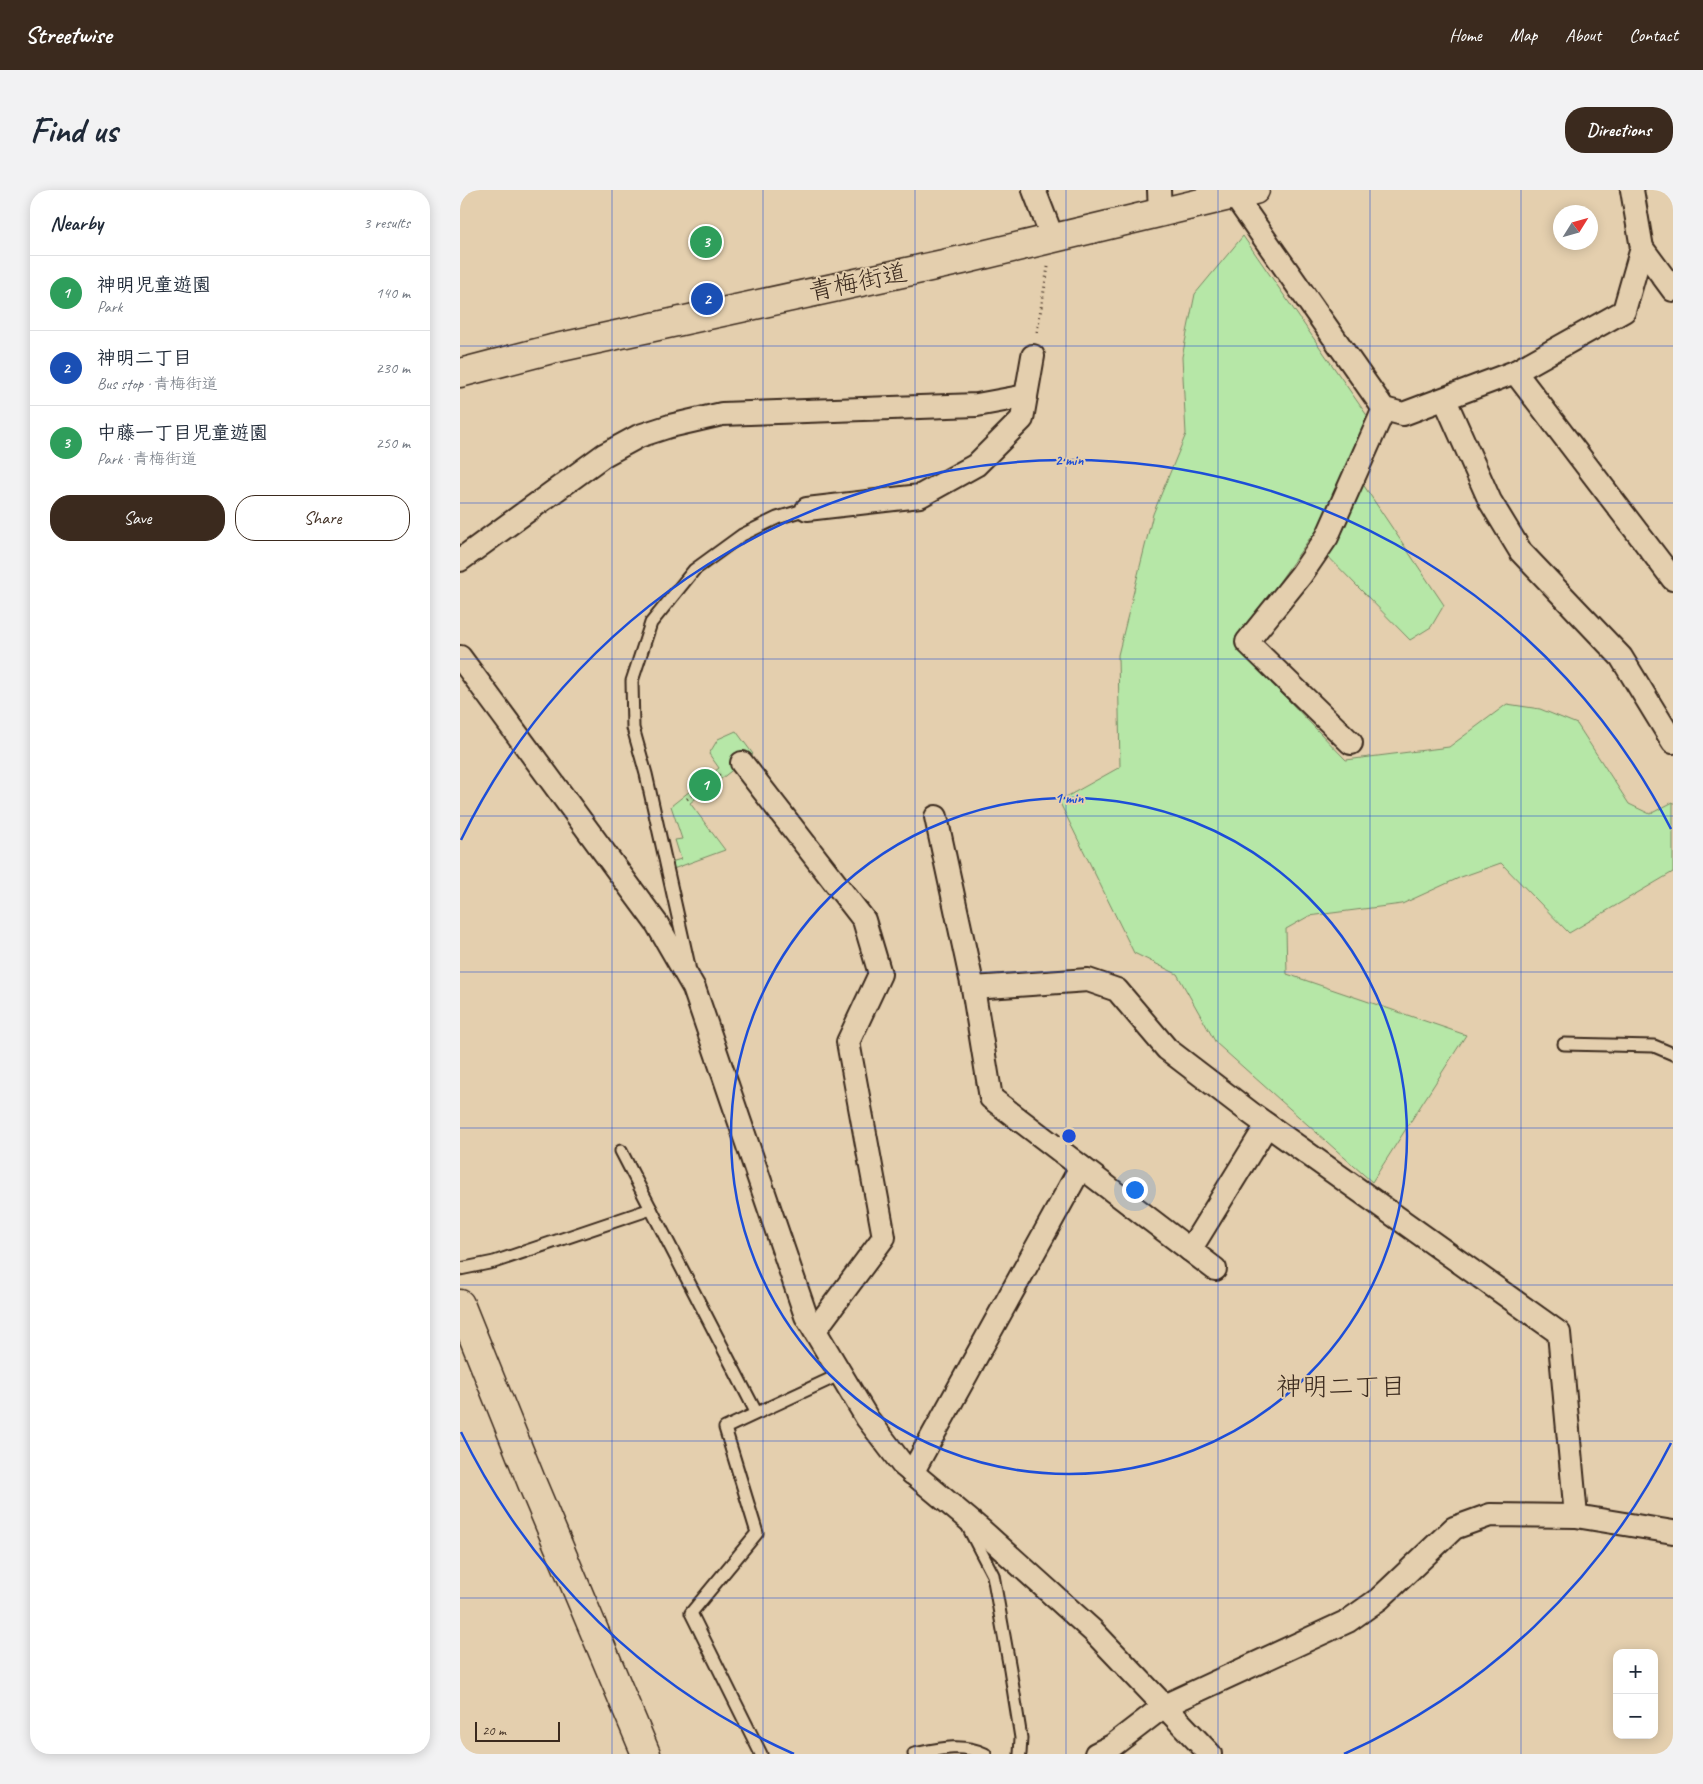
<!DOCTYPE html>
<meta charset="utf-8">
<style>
body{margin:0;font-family:Caveat,"Klee One",sans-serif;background:#f2f2f3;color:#1f2937}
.controls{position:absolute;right:15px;bottom:15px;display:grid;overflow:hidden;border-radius:10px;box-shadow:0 2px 12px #0003}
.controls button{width:45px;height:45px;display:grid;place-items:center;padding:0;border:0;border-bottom:1px solid #e0e1e3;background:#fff;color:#1f2937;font:25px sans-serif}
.compass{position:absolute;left:1093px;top:15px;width:45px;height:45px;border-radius:50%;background:#fff;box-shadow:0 2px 12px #0003;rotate:53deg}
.scale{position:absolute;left:15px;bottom:12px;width:85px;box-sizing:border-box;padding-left:5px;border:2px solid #3b2a1e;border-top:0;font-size:14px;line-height:18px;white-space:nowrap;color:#3b2a1e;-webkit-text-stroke:4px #e4cfae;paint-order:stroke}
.you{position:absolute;left:674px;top:999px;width:18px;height:18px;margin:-12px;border:4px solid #fff;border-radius:50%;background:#1a73e8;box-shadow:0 0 0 8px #1a73e833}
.badge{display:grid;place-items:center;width:32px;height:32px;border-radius:50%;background:#3b2a1e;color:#fff;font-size:16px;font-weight:700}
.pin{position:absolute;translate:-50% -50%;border:2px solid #fff;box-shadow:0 1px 5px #0006}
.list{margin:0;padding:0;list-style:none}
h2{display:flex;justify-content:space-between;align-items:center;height:65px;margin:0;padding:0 20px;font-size:21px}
h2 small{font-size:16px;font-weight:400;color:#747a83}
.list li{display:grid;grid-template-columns:32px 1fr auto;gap:15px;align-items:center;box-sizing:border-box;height:75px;padding:0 20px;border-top:1px solid #e0e1e3}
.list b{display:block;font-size:19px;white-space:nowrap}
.list p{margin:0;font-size:16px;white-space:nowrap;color:#747a83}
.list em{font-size:16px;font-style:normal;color:#747a83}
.actions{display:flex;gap:10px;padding:15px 20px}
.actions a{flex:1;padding:11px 0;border:1px solid #3b2a1e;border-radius:20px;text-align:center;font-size:18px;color:#3b2a1e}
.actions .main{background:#3b2a1e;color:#fff}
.map{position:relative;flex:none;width:1213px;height:1564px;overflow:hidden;border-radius:20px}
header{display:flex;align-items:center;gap:30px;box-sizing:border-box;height:70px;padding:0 25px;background:#3b2a1e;color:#fff}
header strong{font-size:24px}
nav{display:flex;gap:28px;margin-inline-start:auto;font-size:18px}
.intro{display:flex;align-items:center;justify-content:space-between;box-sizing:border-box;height:120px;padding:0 30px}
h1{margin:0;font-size:35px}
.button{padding:12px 22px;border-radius:20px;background:#3b2a1e;color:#fff;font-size:18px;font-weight:700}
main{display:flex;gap:30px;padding:0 30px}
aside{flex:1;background:#fff;border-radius:20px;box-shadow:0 2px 12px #0003}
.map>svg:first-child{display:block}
.green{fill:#b6e7a7;stroke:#788862}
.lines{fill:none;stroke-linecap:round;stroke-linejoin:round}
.lane-casing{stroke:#3b2a1e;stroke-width:15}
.street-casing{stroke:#3b2a1e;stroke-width:26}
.secondary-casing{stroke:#3b2a1e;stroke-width:31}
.primary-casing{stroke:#3b2a1e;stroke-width:31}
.path{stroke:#3b2a1e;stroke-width:3;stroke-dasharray:1 4;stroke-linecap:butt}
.lane{stroke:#e4cfae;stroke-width:11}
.street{stroke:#e4cfae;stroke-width:22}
.secondary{stroke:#e4cfae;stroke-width:28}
.primary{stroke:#e4cfae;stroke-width:28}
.grid{fill:none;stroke:#1d4ed8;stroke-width:1;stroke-opacity:0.55}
.ring{fill:none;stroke:#1d4ed8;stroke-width:2.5}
.labels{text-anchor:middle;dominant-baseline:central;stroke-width:4;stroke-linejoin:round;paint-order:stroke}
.street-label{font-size:25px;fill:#3b2a1e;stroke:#e4cfae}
.neighbourhood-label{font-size:26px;fill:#3b2a1e;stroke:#e4cfae}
.centre{fill:#1d4ed8;stroke:#e4cfae;stroke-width:2.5}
.ring-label{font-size:15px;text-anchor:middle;font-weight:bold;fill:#1d4ed8;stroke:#e4cfae;stroke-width:4;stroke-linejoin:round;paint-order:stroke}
</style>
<header>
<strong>Streetwise</strong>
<nav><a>Home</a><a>Map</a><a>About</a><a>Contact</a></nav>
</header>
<div class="intro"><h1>Find us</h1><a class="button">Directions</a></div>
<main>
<aside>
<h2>Nearby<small>3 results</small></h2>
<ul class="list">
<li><span class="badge" style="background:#2e9e5b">1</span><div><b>神明児童遊園</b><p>Park</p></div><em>140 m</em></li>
<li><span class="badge" style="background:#1a4fb4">2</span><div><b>神明二丁目</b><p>Bus stop · 青梅街道</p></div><em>230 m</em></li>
<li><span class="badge" style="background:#2e9e5b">3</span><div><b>中藤一丁目児童遊園</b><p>Park · 青梅街道</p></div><em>250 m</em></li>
</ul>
<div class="actions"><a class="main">Save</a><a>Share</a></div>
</aside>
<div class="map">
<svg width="1213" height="1564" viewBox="0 0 1213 1564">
<rect width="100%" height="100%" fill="#e4cfae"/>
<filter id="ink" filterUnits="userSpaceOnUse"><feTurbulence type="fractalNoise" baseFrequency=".02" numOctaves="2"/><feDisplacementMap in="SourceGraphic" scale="10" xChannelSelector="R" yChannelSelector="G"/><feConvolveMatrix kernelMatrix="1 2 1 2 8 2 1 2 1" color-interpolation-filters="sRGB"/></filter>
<g filter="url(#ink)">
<g class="green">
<polygon points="783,46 908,227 888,272 984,415 971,437 950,450 850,348 775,455 886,570 989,557 1047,514 1080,519 1117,534 1169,614 1190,624 1213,612 1213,682 1109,743 1041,673 1001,687 942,714 849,726 826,739 827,784 1006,845 912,992 756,853 717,784 674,763 599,611 660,577 658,465 693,324 726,244 722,167 735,104"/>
<polygon points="276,541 293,564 230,613 265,660 213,679 211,672 221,669 215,650 222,649 211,616 259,578 249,564 258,549"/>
</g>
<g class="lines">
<defs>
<g id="lane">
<polyline points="229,776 186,584 173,538 172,491 191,433 234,380 282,345 317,328 347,319"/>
<polyline points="1104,854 1194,856 1213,864"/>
<polyline points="161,961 296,1222"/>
<polyline points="0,1079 34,1072 191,1019"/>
<polyline points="508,1337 533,1385 550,1479 561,1548 560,1564"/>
<polyline points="301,1564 231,1423 297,1343 265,1238 381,1184"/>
<path d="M454 1564C479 1559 502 1553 525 1564"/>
</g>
<g id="street">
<polyline points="574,0 593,49"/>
<polyline points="699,0 700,23"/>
<polyline points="774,5 924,219 943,224 1055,182 1164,121 1182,58 1172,0"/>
<polyline points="1182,58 1213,100"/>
<polyline points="1055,182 1213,389"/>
<polyline points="985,210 1030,311 1061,362 1161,467 1213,552"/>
<polyline points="347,319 460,306 516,275 562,229 573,166"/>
<polyline points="0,370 144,265 179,246 210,236 262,224 517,215 566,206"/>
<polyline points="0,467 197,734 234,798 346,1126 407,1228 442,1274 521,1340 633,1441 750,1564"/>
<polyline points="891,553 787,452 841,385 867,347 924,219"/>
<polyline points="282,573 404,730 420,784 388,852 424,1047 355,1140"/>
<polyline points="476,627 513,798 531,908 755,1079"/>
<polyline points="513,798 628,790 657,800 707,859 792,924 1099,1143 1116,1326"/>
<polyline points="730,1060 807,935"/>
<polyline points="452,1283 621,977"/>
<polyline points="636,1564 652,1556 704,1516 888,1431 919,1409 994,1338 1030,1325 1116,1326 1213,1342"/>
</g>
<polyline id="secondary" points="0,1114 72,1293 186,1564"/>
<polyline id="primary" points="0,183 92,159 502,70 795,0"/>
</defs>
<use href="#lane" class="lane-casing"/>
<use href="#street" class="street-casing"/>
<use href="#secondary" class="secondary-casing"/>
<use href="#primary" class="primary-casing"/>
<g class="path">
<polyline points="577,142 588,77"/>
<polyline points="227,609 261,583"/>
</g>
<use href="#lane" class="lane"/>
<use href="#street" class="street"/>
<use href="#secondary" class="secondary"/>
<use href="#primary" class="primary"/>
</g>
</g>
<path class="grid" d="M152 0V1564M303 0V1564M455 0V1564M606 0V1564M758 0V1564M910 0V1564M1061 0V1564M0 156H1213M0 313H1213M0 469H1213M0 626H1213M0 782H1213M0 938H1213M0 1095H1213M0 1251H1213M0 1408H1213"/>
<g class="ring">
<circle cx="609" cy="946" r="338"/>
<path d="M1211 1253A676 676 0 0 1 884 1564M334 1564A676 676 0 0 1 1 1242M1 650A676 676 0 0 1 1211 639"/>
</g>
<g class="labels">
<g class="street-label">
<text transform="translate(398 92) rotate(-12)">青梅街道</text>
</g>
<g class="neighbourhood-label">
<text x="881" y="1196">神明二丁目</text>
</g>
</g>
<circle cx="609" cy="946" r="8" class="centre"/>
<g class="ring-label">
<text x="609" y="275">2 min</text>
<text x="609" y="613">1 min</text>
</g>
</svg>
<div class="controls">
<button>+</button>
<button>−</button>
</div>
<svg class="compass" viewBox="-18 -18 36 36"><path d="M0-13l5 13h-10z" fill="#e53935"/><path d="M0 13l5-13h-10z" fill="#747a83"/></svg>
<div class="scale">20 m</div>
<div class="you"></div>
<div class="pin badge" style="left:245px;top:595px;background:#2e9e5b">1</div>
<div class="pin badge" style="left:247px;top:109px;background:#1a4fb4">2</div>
<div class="pin badge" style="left:246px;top:52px;background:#2e9e5b">3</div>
</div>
</main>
